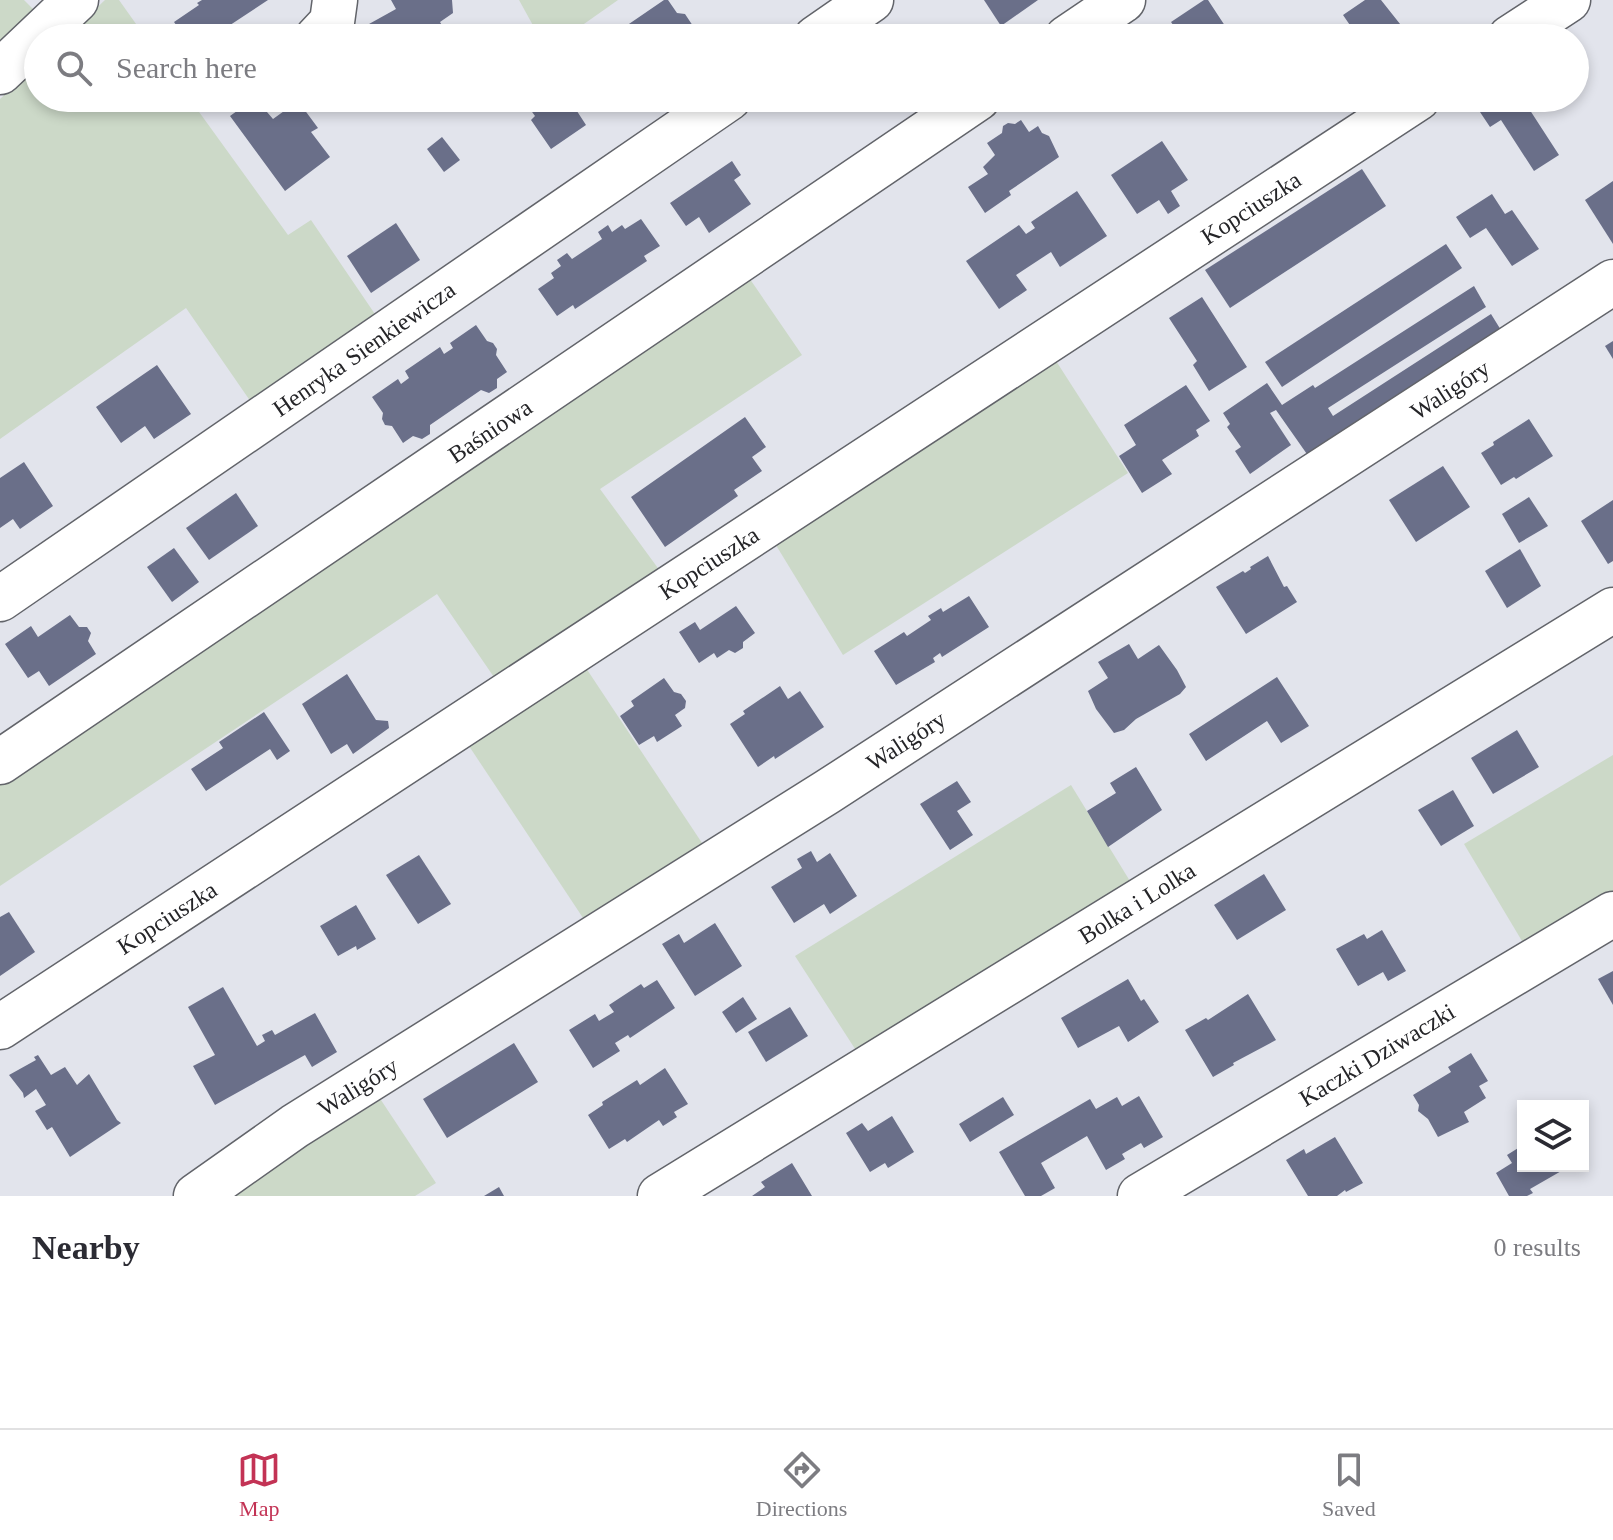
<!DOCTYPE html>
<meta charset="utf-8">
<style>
body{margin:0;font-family:"Times New Roman",serif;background:#f7f7f7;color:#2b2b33}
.controls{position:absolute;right:24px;bottom:24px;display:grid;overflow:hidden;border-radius:0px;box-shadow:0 4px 12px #0003}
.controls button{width:72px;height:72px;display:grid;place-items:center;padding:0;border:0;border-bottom:2px solid #e1e1e2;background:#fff;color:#2b2b33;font:40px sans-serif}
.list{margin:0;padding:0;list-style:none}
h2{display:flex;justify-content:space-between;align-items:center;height:104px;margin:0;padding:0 32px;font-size:34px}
h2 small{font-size:26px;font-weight:400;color:#7c7c81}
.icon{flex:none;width:44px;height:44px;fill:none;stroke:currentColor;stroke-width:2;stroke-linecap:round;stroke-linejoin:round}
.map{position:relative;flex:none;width:1613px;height:1196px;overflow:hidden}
.search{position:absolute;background:#fff;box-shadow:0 4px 12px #0003;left:24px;right:24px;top:24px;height:88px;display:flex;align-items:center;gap:20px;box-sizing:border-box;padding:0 28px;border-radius:44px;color:#7c7c81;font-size:30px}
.sheet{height:232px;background:#fff}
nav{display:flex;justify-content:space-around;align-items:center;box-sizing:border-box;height:112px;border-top:2px solid #e1e1e2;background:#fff;font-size:22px;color:#7c7c81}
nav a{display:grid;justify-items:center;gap:4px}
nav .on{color:#c33355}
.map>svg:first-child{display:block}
.green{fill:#ccd9c8}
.building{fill:#6a6f89}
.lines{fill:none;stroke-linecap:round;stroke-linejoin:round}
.minor-casing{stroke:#62646a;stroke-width:47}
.minor{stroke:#fff;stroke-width:44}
.labels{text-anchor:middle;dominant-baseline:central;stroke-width:8;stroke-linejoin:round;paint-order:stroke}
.street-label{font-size:24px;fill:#252528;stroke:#fff}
</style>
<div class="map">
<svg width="1613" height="1196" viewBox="0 0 1613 1196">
<rect width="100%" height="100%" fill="#e2e4ec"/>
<g class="green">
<polygon points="0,0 24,0 34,10 0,55"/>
<polygon points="105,0 119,0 146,38 65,38"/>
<polygon points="519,0 618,0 564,38 540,38"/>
<polygon points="38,63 38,98 189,98 288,235 311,220 379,320 253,405 186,308 0,439 0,99"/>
<polygon points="743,269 802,355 600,489 663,575 498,683 437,594 0,886 0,772"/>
<polygon points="1049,350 1128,473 843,655 771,537"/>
<polygon points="582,662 710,855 591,930 465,740"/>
<polygon points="1613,755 1613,900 1528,951 1464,844"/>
<polygon points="1071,785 1133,886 859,1055 795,956"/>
<polygon points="373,1088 436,1183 415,1196 229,1196"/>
</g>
<g class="building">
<polygon points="202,0 268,0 218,33 217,31 206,38 185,38 174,22 199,5 197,3"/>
<polygon points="391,0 452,0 453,13 440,22 447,34 439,38 378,38 369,24 396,9"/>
<polygon points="664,0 668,0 677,13 685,14 693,26 691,33 694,38 623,38 630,33 626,26"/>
<polygon points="984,0 1038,0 1001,26"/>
<polygon points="1204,0 1208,0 1233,38 1176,38 1178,32 1171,22"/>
<polygon points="1365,0 1381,0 1404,29 1390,38 1350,38 1356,34 1343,15"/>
<polygon points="255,98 273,119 298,101 318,128 311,132 330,157 285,191 230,116"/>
<polygon points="522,98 583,98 573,105 586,125 551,149 531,120 535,116"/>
<polygon points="892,98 910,98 898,107"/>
<polygon points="1486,98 1522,98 1559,155 1534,171 1501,120 1490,127 1480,112 1487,107 1482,100"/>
<polygon points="1021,120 1029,132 1038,126 1042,133 1049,136 1059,157 1009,191 1011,195 985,213 968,187 988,174 983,167 995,155 987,143 1002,133 1003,126 1008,123 1015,124"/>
<polygon points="442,137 460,160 444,172 427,149"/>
<polygon points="1162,141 1188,180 1171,191 1180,206 1168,214 1159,200 1137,214 1111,175"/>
<polygon points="732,161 741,175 734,180 751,204 709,233 699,217 686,226 670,203"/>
<polygon points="1362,169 1386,206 1230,308 1205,270"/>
<polygon points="1613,181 1613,244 1585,200"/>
<polygon points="1077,191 1107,236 1060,267 1051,252 1016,275 1027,290 999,309 966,261 1019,225 1026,234 1035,228 1031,222"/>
<polygon points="1492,194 1505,214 1512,210 1539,249 1512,266 1486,228 1470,238 1456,217"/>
<polygon points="641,219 660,246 644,256 647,261 575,309 573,305 557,316 538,289 554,278 551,273 561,266 557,260 567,253 572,259 602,239 598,232 608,225 612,232 622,225 625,229"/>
<polygon points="396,223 420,260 371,293 347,256"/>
<polygon points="1446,244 1462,268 1282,387 1265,362"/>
<polygon points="1474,286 1486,307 1328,408 1333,416 1491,314 1504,335 1309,457 1276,410 1270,413 1291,445 1250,474 1235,451 1241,447 1227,427 1230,424 1223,413 1267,383 1282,405 1313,385 1315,388"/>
<polygon points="1202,297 1247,367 1209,391 1193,365 1197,361 1169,318"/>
<polygon points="476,325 487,341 493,343 497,349 496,355 507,372 497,379 497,388 489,393 481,390 430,425 430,434 422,439 413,436 403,443 392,426 385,425 382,419 383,413 372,397 398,379 401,384 409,378 405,371 440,347 444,354 453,348 450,343"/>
<polygon points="1613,341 1613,359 1605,346"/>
<polygon points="157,365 191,414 154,439 145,426 121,443 96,407"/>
<polygon points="1186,385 1210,421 1196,430 1199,436 1162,460 1172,474 1142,493 1119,456 1136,445 1124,425"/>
<polygon points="745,417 766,447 752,457 762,471 734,490 738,496 665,547 631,497"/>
<polygon points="1529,419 1553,456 1516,479 1514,477 1501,485 1481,453 1494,445 1493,442"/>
<polygon points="24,462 53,506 20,529 13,519 0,528 0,478"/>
<polygon points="1443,466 1470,507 1416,542 1389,500"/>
<polygon points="236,493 258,526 209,560 186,528"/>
<polygon points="1529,497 1548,526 1519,543 1502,514"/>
<polygon points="1613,500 1613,561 1608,564 1581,521"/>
<polygon points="174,548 199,582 172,602 147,567"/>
<polygon points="1520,549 1541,586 1507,608 1485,571"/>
<polygon points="1268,556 1284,587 1287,586 1297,602 1246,634 1216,587 1243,571 1245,573 1251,569 1250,567"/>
<polygon points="969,596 989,627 942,657 940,653 933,658 935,662 896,685 874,651 904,632 907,636 931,620 928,616 941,608 943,612"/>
<polygon points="736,606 755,633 743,642 743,648 735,653 729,650 717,658 714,653 699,663 679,632 695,622 700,630"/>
<polygon points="70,615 79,627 87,627 91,633 88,641 96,654 49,686 39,671 28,678 5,644 31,626 38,637"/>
<polygon points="1129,644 1138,659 1159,645 1177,670 1186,687 1180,694 1136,719 1124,730 1114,733 1096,709 1088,691 1108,678 1098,662"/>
<polygon points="347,674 376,720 388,721 389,728 353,754 347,744 331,754 302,704"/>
<polygon points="1277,677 1309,726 1281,743 1267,721 1206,761 1189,734"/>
<polygon points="664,678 674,692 681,694 686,701 685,708 675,715 682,726 657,742 654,736 639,745 620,716 634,706 631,701"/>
<polygon points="780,686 788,699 800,691 824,727 775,759 774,756 758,767 730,724 745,714 743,711"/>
<polygon points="264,712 290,751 277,760 270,749 206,791 191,769 223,748 219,742"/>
<polygon points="1517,730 1539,767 1493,794 1471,758"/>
<polygon points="1136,767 1162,810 1108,847 1087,811 1116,793 1110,783"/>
<polygon points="957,781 971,802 957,811 973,835 950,850 920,804"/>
<polygon points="1453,790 1474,826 1441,846 1418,810"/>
<polygon points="811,851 817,862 830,853 857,896 830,914 824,904 794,923 771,887 802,868 797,859"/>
<polygon points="419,855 451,904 418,924 386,875"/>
<polygon points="1264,874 1286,910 1237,940 1214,905"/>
<polygon points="356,905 376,939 357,950 356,946 338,956 320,926"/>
<polygon points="9,912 35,952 0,976 0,917"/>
<polygon points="715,923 742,966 695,996 662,944 679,934 684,943"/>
<polygon points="1382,930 1406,971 1388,981 1383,972 1358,986 1336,949 1364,934 1367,939"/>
<polygon points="1613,971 1613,1005 1598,979"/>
<polygon points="1128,979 1141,1001 1144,999 1159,1022 1128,1042 1119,1026 1078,1048 1061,1018"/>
<polygon points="657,980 675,1008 630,1038 628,1035 615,1043 620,1051 593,1068 569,1030 595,1014 599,1021 614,1012 609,1005 641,984 644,988"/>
<polygon points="223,987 257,1046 265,1041 262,1035 272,1030 275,1035 315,1013 337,1052 312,1067 305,1055 215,1105 193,1066 215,1055 188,1007"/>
<polygon points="1248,994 1276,1040 1233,1063 1234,1065 1213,1077 1185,1030 1206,1018 1208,1020"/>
<polygon points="743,997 757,1019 736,1033 722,1012"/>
<polygon points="790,1007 808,1036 766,1062 748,1032"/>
<polygon points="514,1043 538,1082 447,1138 423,1099"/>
<polygon points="1471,1053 1488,1081 1479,1086 1486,1098 1464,1112 1469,1122 1438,1137 1428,1119 1418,1111 1419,1105 1413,1095 1451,1072 1448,1067"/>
<polygon points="38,1055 51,1075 65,1067 77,1085 89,1074 117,1120 121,1123 70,1157 52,1127 47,1130 35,1111 46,1105 36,1089 24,1098 23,1093 9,1075 36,1060 34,1057"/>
<polygon points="665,1068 688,1104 674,1112 677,1117 663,1126 659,1120 627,1142 625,1139 609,1149 588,1115 603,1105 602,1102 637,1080 640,1085"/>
<polygon points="1139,1096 1163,1137 1144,1148 1141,1143 1122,1154 1125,1159 1106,1170 1087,1136 1041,1163 1055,1188 1041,1196 1025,1196 999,1152 1090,1099 1096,1109 1117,1097 1122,1106"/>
<polygon points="1003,1097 1014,1115 970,1142 959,1124"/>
<polygon points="892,1116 914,1152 888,1168 885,1163 870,1172 846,1133 862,1123 868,1131"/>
<polygon points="1335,1137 1363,1183 1346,1192 1345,1190 1337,1196 1308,1196 1286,1160 1304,1149 1306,1154"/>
<polygon points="1523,1145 1523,1166 1570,1166 1530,1189 1533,1193 1527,1196 1509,1196 1496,1173 1512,1163 1507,1155"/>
<polygon points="792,1163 812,1196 752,1196 765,1187 761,1182"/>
<polygon points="499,1187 504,1196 484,1196"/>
</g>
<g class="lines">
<defs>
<g id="minor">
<polyline points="317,38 332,22 335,0"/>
<polyline points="816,38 871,0"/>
<polyline points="1067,38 1123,0"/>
<polyline points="1510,38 1568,0"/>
<polyline points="0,72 76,0"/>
<polyline points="0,599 729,98"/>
<polyline points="0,762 978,98"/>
<polyline points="0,1027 1418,98"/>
<polyline points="196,1196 295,1126 827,792 1613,282"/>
<polyline points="660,1196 1613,610"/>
<polyline points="1140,1196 1613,914"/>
</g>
</defs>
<use href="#minor" class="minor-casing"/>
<use href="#minor" class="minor"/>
</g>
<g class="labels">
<g class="street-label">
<text transform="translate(1251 208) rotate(-33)">Kopciuszka</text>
<text transform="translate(364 349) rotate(-35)">Henryka Sienkiewicza</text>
<text transform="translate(1450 390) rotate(-33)">Waligóry</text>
<text transform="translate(490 431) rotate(-34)">Baśniowa</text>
<text transform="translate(709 563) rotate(-33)">Kopciuszka</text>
<text transform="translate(906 741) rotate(-33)">Waligóry</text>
<text transform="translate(1137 903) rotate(-32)">Bolka i Lolka</text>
<text transform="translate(167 918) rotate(-33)">Kopciuszka</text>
<text transform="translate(1377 1055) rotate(-31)">Kaczki Dziwaczki</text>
<text transform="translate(358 1087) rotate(-32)">Waligóry</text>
</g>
</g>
</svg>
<div class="controls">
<button><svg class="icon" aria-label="layers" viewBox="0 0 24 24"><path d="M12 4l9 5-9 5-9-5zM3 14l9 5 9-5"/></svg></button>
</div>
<div class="search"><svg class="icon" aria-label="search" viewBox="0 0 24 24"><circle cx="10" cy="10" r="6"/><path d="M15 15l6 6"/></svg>Search here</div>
</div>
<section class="sheet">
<h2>Nearby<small>0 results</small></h2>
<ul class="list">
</ul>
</section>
<nav>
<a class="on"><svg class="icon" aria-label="map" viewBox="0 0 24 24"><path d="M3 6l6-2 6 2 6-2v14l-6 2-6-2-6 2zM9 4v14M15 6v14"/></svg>Map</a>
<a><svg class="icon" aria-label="directions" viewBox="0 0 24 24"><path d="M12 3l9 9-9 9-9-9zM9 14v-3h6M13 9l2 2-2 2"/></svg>Directions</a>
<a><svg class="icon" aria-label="saved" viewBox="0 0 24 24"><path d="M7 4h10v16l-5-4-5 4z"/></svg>Saved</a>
</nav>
